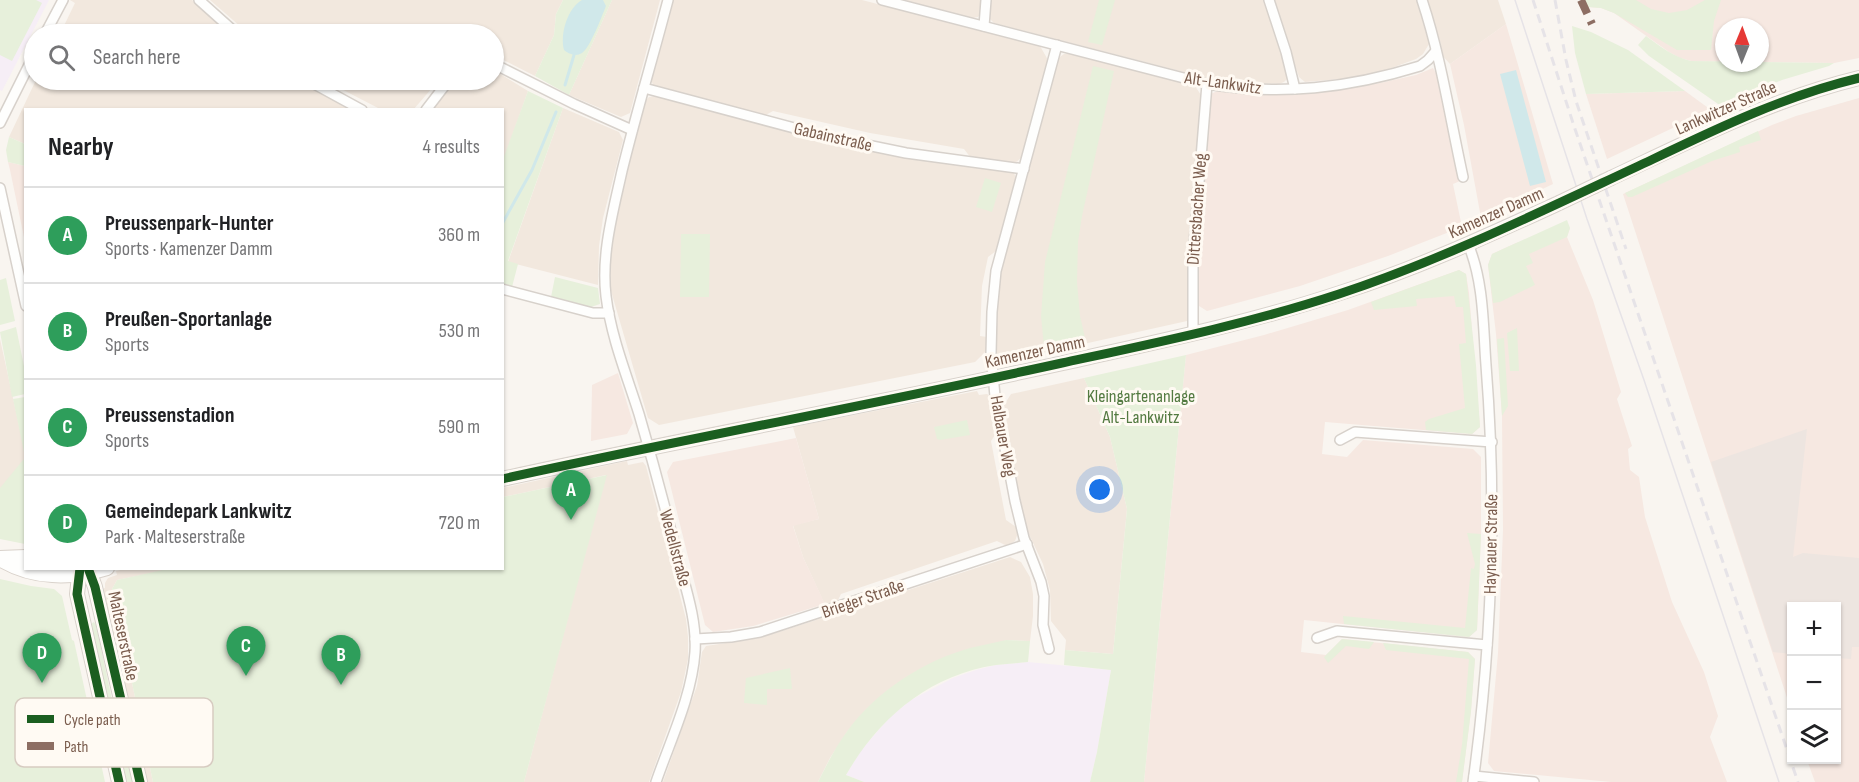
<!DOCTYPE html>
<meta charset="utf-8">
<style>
body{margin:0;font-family:"Sofia Sans Condensed",sans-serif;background:#f2f2f2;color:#202124}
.controls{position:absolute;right:18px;bottom:18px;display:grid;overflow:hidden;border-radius:0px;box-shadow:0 2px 4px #0004}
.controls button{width:54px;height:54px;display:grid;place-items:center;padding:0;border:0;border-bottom:2px solid #e0e0e0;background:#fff;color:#202124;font:30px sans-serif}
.compass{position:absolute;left:1715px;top:18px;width:54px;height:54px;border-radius:50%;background:#fff;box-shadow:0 2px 4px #0004;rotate:1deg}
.you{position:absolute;left:1100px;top:490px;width:21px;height:21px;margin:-15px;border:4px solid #fff;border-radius:50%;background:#1a73e8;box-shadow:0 0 0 9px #1a73e833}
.badge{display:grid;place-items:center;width:39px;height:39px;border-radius:50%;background:#111827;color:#fff;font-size:20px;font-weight:700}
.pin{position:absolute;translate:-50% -50px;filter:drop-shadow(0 2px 3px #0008)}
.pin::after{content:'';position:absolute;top:32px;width:21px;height:18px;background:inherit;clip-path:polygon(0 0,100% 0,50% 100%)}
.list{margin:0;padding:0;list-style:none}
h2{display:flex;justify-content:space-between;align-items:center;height:78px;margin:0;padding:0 24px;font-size:26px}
h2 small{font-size:20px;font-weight:400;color:#757577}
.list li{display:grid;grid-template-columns:39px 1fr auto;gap:18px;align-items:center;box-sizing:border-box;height:96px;padding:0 24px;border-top:2px solid #e0e0e0}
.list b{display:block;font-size:22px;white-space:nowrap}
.list p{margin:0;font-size:20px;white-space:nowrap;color:#757577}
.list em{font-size:20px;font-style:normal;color:#757577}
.icon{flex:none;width:33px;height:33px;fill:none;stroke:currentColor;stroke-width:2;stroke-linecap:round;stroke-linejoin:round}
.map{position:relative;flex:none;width:1859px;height:782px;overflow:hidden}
.search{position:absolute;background:#fff;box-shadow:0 2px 4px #0004;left:24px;top:24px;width:480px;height:66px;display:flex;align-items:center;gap:15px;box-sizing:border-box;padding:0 21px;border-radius:33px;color:#757577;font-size:22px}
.panel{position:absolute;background:#fff;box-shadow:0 2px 4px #0004;left:24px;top:108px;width:480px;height:462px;border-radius:0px}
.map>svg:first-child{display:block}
.residential{fill:#f2e8de}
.commercial{fill:#f6e8e1}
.industrial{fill:#ede5e0}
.education{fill:#f6eef6}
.green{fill:#e7f0db}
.water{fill:#d0e8ea}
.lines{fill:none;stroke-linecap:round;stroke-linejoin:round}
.stream{stroke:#d0e8ea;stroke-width:3}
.street-casing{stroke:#d7d1cb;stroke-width:12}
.secondary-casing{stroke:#d9d2cb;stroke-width:16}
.street{stroke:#fefefd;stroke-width:9}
.secondary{stroke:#fefefd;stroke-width:14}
.tram{stroke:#e6e3e7;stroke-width:1.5}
.rail{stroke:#e6e3e7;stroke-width:3;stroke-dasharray:9 6;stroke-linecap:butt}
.secondary-bridge-casing{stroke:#d9d2cb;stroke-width:16;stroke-linecap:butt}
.secondary-bridge{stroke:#fefefd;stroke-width:14}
.quiet{stroke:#8d6e63;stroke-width:8;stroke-dasharray:15 8;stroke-linecap:butt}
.cycleway-casing{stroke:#fffaf3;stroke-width:13}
.cycleway{stroke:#1b5e20;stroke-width:9}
.labels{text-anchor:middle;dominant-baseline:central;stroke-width:6;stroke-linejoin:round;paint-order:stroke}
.street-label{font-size:18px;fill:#7a5c4d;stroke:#fffaf3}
.park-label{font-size:18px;fill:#537a41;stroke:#fffaf3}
.key{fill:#fffaf3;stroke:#d7cbc1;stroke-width:1.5}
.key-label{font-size:16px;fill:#7a5c4d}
</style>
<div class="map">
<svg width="1859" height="782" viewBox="0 0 1859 782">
<rect width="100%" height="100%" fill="#f9f5f0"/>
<g class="residential">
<polygon points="70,0 192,0 229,34 60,34 75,3"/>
<polygon points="210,0 563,0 556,14 554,35 535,76 494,55 494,34 249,34"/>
<polygon points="612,0 660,0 630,113 621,117 569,95"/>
<polygon points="673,0 862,0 1040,46 1048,60 1021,158 1015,163 971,158 964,149 870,133 773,111 764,116 654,87 651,80"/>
<polygon points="904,0 982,0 981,13 978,17 972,18"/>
<polygon points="990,0 1264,0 1289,72 1288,78 1284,82 1279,84 1239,83 1215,80 994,23 989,18"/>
<polygon points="1273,0 1418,0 1429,33 1429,44 1423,54 1416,59 1378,73 1341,79 1305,82 1299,77"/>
<polygon points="1427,0 1498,0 1506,24 1450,64 1442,55 1441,44"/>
<polygon points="1064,54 1072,54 1195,86 1201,95 1188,258 1187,321 998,363 996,361 996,312 1003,262 1057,59"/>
<polygon points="494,70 528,91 503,162 502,110 432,110 456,80 494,80"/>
<polygon points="36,80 298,80 352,109 26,110 25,144 9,137"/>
<polygon points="324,80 439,80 413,110 380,109"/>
<polygon points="655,96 855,148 942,163 1014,173 1016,178 996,251 988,257 982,286 980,336 987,337 987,350 975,362 659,425 648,418 611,291 610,264 611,244 628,162 646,100 649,97"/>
<polygon points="563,108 619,132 623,140 603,218 599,246 598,285 508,262"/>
<polygon points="0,339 26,457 25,480 0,505"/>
<polygon points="1084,378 1110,437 1127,509 1113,654 1065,650 1066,640 1051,621 1050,590 1043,564 1026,528 1018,489 1004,405 1011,394"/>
<polygon points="977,391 979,395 987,394 991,397 997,432 991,441 1006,520 1016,527 1018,533 1015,541 1007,546 997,541 841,594 836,604 826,607 803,557 793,525 819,519 793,427"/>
<polygon points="627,461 628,465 643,462 646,466 686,619 688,637 688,659 681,692 649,782 524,782 606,475 503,497 502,488"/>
<polygon points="1010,557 1021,562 1030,577 1033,594 1033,616 1030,641 1006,640 849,729 830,758 818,782 663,782 697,686 702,652 706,646 759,638 779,632"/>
<polygon points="129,568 172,569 117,580 112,589 153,782 144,782 102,589 105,588 105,583 108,578 117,575 116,571"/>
</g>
<g class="commercial">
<polygon points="1585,0 1859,0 1859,58 1834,63 1760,62 1760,27 1724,27 1724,62 1691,61 1680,58 1669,52 1614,13 1601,8 1588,7"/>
<polygon points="1506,24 1553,184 1481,218 1464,125 1450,64"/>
<polygon points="1433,68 1437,75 1460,181 1453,184 1462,227 1388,256 1300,286 1207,311 1199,306 1197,254 1211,94 1217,91 1255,95 1282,95 1338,90 1380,83 1416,75"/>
<polygon points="1685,91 1711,110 1607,159 1586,94"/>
<polygon points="1859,98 1859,782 1815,782 1807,760 1836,760 1836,606 1792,606 1791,710 1623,194 1772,125 1796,116"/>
<polygon points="8,162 25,166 25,242 10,170"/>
<polygon points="1570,228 1567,237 1593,300 1621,392 1617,399 1632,446 1628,449 1630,470 1639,477 1645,517 1672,602 1704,672 1718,716 1710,737 1727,782 1611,782 1494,771 1488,763 1498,653 1503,530 1502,416 1496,334 1488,265 1492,254 1516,243"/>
<polygon points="1459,270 1466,274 1469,293 1480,427 1472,434 1325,422 1322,454 1347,457 1363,440 1473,449 1481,457 1481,534 1477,630 1469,637 1304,620 1301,652 1326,655 1342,639 1468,652 1475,659 1471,711 1462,782 1144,782 1186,355 1264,335 1348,310"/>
<polygon points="618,373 633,423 627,434 591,441 592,385"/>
<polygon points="796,438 819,519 793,526 803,557 825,604 753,626 713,632 705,625 667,472 673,462"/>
</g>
<polygon class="industrial" points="1807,429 1793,557 1803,553 1859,558 1859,647 1852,647 1851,659 1837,658 1836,606 1792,606 1791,654 1773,652 1711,462"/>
<g class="education">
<polygon points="0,0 49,0 2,91 0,90"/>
<polygon points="1028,662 1111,670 1097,752 1090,782 864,782 846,775 862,749 890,717 911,700 953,678 976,670 996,665"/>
</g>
<g class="green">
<polygon points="0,0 36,0 42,3 12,61 0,55"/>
<polygon points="563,0 612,0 569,95 535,76 554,35 556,14"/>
<polygon points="1099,0 1115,0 1102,45 1088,42"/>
<polygon points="1585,0 1636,0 1651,9 1669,13 1687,10 1705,0 1721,0 1714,21 1711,50 1677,50 1614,13 1601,8 1588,7"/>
<polygon points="1572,26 1591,32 1628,50 1685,91 1586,94 1575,53"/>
<path d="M1646 36C1661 47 1674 57 1691 61L1834 63 1829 66 1782 80 1721 106 1649 56 1638 45Z"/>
<polygon points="1093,66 1114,71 1082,216 1078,242 1077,282 1080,316 1085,338 1044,347 1041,316 1045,262"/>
<polygon points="528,91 563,108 508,261 518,264 512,287 503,285 502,162"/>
<polygon points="1758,131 1761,140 1739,147 1740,152 1712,161 1632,197 1628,197 1625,193"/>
<polygon points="9,137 25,144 25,166 8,162 6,150"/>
<polygon points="985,178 1001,183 992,212 976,207"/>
<polygon points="1567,220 1570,228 1567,237 1529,254 1533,263 1526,266 1535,285 1500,302 1493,303 1488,265 1492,254"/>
<polygon points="681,234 710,234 709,297 680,297"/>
<polygon points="1459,270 1466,274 1476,365 1480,427 1472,434 1426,430 1425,422 1429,419 1465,408 1459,344 1466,343 1463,307 1456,307 1454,296 1416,299 1417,306 1374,310 1371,302"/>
<polygon points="555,277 598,288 600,304 591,307 551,297"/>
<polygon points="6,278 15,321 0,325 0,280"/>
<polygon points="16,327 25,371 25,394 12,397 0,332"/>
<polygon points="1517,328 1519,371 1510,371 1507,333"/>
<polygon points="1504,338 1508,406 1502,416 1497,339"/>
<polygon points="1186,355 1144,782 1090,782 1097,752 1111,670 1064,665 1065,650 1113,654 1127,509 1110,437 1084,378"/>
<polygon points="25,397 26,397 25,457 13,399"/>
<polygon points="967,420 970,435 940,440 937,439 934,427"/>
<polygon points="25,459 26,459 25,544 0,539 0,488 23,460"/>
<polygon points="607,475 524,782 153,782 112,589 117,580 172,568 502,568 503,497"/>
<polygon points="1467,533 1481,534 1477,630 1469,637 1344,624 1343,616 1465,628 1471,568 1474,569 1475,564"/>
<polygon points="0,579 31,586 54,589 62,596 72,640 74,641 105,782 0,782"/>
<polygon points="94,622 96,625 117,723 127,750 134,782 124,782 94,643 91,624"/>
<polygon points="1342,639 1374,642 1369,649 1346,646 1328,663 1324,657"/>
<path d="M1006 640 1030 641 1028 662C1018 663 1007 664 996 665 929 675 879 718 846 775L864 782H818C827 764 836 746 848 730 877 691 923 661 970 648 982 645 994 643 1006 640Z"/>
<polygon points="1383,643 1468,652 1475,659 1471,711 1462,782 1456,782 1462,745 1469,659 1386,650"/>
<polygon points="790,668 792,689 767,689 767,705 744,703 746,678"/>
</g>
<g class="water">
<path d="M582 0H603L606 6C602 16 590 48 582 53 576 57 569 54 564 50 560 34 567 9 582 0Z"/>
<polygon points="1516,70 1546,182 1530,186 1500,74"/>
</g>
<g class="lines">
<g class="stream">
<polyline points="565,85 574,55"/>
<polyline points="502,224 532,170 556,112"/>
</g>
<defs>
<g id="street">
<polyline points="199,0 237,34"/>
<path d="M882 0 1207 84C1281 96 1349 88 1420 66L1428 60 1436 51"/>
<polyline points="1269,0 1286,52 1295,89"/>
<path d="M1422 0C1441 57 1450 118 1463 177"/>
<polyline points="984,26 986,0"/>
<polyline points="45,34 63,0"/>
<polyline points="494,64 574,104 632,130"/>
<polyline points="307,80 362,110"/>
<polyline points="644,88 828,137 906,153 1024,169"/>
<polyline points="426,110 449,80"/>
<polyline points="0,123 34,55"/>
<polyline points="0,188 26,306"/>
<path d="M1468 244C1484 282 1483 325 1486 365 1497 504 1492 644 1473 782"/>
<polyline points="502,289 593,313 609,313"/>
<polyline points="1193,334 1193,256 1207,84"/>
<polyline points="1340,440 1355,432 1492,442"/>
<polyline points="1317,638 1337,631 1487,645"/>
<polyline points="695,639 731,637 760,632 1027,544"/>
<polyline points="1049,649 1043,625 1044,596 1041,582 1024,538 1015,501 995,396 991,354 992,312 996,271 1057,45"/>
<polyline points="1474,776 1534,782"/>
<path d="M656 782C670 741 692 696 695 652 697 621 686 589 678 559 666 510 653 462 639 414 627 376 611 337 606 296 601 254 613 212 622 171 636 114 653 57 668 0"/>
</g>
<g id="secondary">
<path d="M1611 178C1692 140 1772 99 1859 78"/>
<path d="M502 479C689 438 877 404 1063 363 1156 342 1250 323 1340 293 1416 269 1487 236 1559 203"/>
<polyline points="0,558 26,557"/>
<path d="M0 559C32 579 72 579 107 568"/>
<polyline points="80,568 77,594 119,782"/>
<polyline points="88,568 95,587 140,782"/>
</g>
</defs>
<use href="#street" class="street-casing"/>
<use href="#secondary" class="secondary-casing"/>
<use href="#street" class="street"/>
<use href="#secondary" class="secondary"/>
<polyline class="tram" points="1515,0 1587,219 1644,380 1779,782"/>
<g class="rail">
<polyline points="1533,0 1575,129 1798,782"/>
<polyline points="1555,0 1566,60 1576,101 1626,249"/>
</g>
<defs>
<polyline id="secondary-bridge" points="1559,203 1611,178"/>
</defs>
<use href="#secondary-bridge" class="secondary-bridge-casing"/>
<use href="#secondary-bridge" class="secondary-bridge"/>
<polyline class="quiet" points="1581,0 1592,24"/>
<defs>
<g id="cycleway">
<path d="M502 479C689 438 876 404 1062 363 1155 343 1248 324 1339 294 1445 259 1546 209 1647 162 1716 129 1784 96 1859 78"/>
<polyline points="80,568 77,594 119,782"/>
<polyline points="88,568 95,587 140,782"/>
</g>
</defs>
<use href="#cycleway" class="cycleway-casing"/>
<use href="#cycleway" class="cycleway"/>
</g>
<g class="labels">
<g class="street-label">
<text transform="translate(1223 83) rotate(8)">Alt-Lankwitz</text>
<text transform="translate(1726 108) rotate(-24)">Lankwitzer Straße</text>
<text transform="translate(833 137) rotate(13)">Gabainstraße</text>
<text transform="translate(1197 209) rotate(-86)">Dittersbacher Weg</text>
<text transform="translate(1496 213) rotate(-24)">Kamenzer Damm</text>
<text transform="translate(1035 352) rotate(-12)">Kamenzer Damm</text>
<text transform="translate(1003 436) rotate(80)">Halbauer Weg</text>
<text transform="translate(1491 544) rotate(-89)">Haynauer Straße</text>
<text transform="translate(675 548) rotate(75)">Wedellstraße</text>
<text transform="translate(863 599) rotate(-19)">Brieger Straße</text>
<text transform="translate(123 636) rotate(78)">Malteserstraße</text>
</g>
<g class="park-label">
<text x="1141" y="396">Kleingartenanlage<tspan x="1141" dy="21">Alt-Lankwitz</tspan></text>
</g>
</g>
<rect x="15" y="698" width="198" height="69" rx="9" class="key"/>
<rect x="27" y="715" width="27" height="8" fill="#1b5e20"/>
<rect x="27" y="742" width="27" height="8" fill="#8d6e63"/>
<g class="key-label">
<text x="64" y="725">Cycle path</text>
<text x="64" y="752">Path</text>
</g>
</svg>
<div class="controls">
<button>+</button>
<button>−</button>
<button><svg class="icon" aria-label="layers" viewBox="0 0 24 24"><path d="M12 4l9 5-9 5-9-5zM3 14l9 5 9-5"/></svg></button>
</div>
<svg class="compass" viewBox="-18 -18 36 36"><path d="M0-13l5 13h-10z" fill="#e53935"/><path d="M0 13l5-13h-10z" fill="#757577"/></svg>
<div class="you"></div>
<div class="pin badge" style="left:571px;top:520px;background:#2e9e5b">A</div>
<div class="pin badge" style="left:341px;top:685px;background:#2e9e5b">B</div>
<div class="pin badge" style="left:246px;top:676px;background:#2e9e5b">C</div>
<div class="pin badge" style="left:42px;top:683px;background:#2e9e5b">D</div>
<div class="search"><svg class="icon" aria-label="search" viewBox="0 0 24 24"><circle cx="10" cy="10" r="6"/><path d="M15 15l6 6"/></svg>Search here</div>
<section class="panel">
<h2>Nearby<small>4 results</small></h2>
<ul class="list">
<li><span class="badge" style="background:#2e9e5b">A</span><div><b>Preussenpark-Hunter</b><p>Sports · Kamenzer Damm</p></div><em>360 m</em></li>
<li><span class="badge" style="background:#2e9e5b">B</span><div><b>Preußen-Sportanlage</b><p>Sports</p></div><em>530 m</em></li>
<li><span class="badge" style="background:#2e9e5b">C</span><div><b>Preussenstadion</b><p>Sports</p></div><em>590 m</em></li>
<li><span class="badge" style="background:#2e9e5b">D</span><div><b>Gemeindepark Lankwitz</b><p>Park · Malteserstraße</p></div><em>720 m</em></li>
</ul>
</section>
</div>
